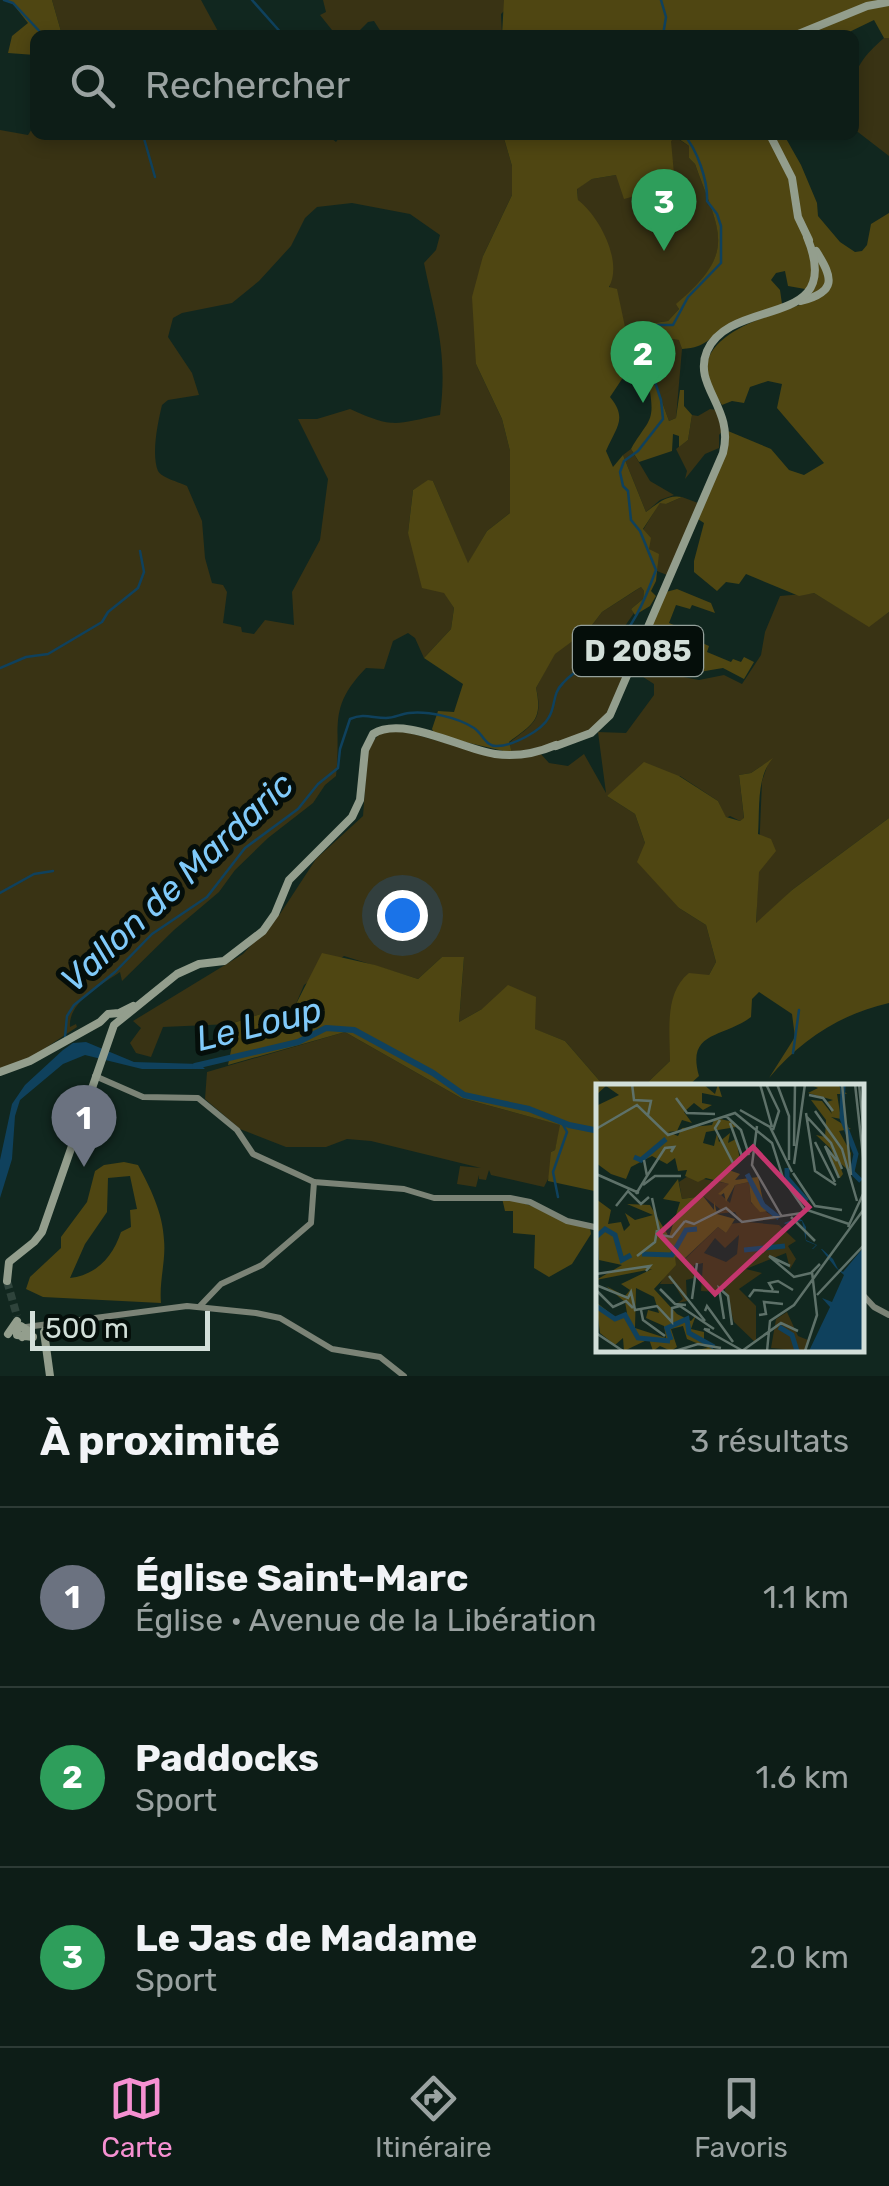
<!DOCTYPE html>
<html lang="fr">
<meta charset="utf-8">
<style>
body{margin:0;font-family:Rubik,sans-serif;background:#162620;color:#f1f3f6}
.scale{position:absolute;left:30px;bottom:25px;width:180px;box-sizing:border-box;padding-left:10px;border:5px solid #d2dfd9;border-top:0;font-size:28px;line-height:35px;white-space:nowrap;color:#d2dfd9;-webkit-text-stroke:8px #050e0a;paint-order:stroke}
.you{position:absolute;left:402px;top:915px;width:35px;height:35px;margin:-25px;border:8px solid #fff;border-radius:50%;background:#1a73e8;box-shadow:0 0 0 15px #1a73e833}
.badge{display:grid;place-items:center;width:65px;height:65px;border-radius:50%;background:#f590d1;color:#fff;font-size:32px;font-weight:700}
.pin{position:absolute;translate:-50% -82px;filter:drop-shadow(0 2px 5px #0008)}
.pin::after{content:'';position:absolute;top:52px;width:35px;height:30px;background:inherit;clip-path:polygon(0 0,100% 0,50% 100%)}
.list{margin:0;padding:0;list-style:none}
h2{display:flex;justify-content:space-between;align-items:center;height:130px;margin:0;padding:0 40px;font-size:42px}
h2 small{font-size:32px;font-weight:400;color:#9aa2a1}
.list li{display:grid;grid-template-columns:65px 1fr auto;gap:30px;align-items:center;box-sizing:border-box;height:180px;padding:0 40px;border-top:2px solid #2d3b36}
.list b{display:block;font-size:38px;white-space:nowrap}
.list p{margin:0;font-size:32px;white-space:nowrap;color:#9aa2a1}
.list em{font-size:32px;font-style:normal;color:#9aa2a1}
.icon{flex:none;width:55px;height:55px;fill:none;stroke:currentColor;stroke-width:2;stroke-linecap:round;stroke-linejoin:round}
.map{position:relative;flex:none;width:889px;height:1376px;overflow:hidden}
.search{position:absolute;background:#0d1d17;box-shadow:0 5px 15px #0003;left:30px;right:30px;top:30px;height:110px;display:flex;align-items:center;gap:25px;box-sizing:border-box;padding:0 35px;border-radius:15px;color:#9aa2a1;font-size:38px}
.sheet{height:670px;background:#0d1d17}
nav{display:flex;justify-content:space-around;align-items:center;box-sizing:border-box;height:140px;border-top:2px solid #2d3b36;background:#0d1d17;font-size:28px;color:#9aa2a1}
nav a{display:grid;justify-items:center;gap:5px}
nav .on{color:#f590d1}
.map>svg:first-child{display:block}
.green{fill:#393314;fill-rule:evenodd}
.forest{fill:#4f4612;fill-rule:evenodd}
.water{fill:#0f415d}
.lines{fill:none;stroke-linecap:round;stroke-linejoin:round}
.stream{stroke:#0f415d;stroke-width:2.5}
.river{stroke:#0f415d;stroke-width:6}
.primary-tunnel{stroke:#2e433b;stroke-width:8;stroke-dasharray:8 4;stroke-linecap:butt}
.secondary{stroke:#7b8376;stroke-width:6}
.primary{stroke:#939e8d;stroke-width:8}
.labels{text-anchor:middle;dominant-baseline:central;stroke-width:10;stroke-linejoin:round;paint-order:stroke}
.shield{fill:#050e0a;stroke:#94a09b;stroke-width:2.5}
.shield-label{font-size:30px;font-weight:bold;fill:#d2dfd9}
.water-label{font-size:35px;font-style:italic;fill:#80cafa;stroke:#050e0a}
.inset-river{fill:none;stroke:#0f415d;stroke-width:5}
.inset-road{fill:none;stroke:#5e7169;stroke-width:2.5}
.view{fill:#c4366e;fill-opacity:0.15;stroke:#c4366e;stroke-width:5}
.inset-edge{fill:none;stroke:#d2dfd9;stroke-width:5}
</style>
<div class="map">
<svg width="889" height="1376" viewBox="0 0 889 1376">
<rect width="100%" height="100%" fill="#11271f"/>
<g class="green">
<polygon points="52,0 201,0 220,35 62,35"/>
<polygon points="323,0 504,0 506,9 501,14 502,35 383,35 374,21 368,22 355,35 336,35 320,15 326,12"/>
<path d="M884 38H889V156L854 129C854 82 846 71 884 38Z"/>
<path d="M35 124V135H327L336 142 341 135H503L512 166V195L483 256 476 364 502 419 510 451V513L487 531 468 564 433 481H428L413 490 408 533 454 608 451 629 424 658 415 638 408 633 393 641 384 669 366 668C326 709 342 727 336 776L325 785 313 803 268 838 235 870 219 892 174 930 122 981 120 972C101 985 68 1002 70 1027L76 1024 77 1027 23 1063 0 1069V130L28 135ZM352 203 410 214 440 235 436 250 424 263C436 321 448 353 440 415 395 424 394 429 350 409L317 419H298L328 479 320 540 292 592 294 625 265 620 254 634 242 632 241 627 223 623 227 592 223 585 212 583 205 558 202 521 187 486C179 482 162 478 158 471 151 454 158 422 162 405L168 400 199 395 192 373 168 337 173 318 182 313 232 303 259 281 291 246 305 218 317 207Z"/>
<path d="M675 137 689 146V158L695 164C719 231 739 251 677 304L679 309 668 321 654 323 632 361 626 331 578 200 577 188 592 179 616 175Z"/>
<polygon points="655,337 680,340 682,349 676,418 669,421 656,385"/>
<polygon points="710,409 717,410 724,429 719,435 719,448 705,454 685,479 687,471 676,449 688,440 692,415 698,416"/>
<polygon points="631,449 650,481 674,495 660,500 646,512 623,455"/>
<polygon points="682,497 698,503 667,575 657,571 658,557 649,549 643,530 660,502 666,504"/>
<path d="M641 587 644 591 643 599 631 609 634 613 618 636 635 635 636 651 607 714 596 727 563 742 512 753 509 743C533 724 544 720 536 688L554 654 589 629 602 612Z"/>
<polygon points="814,593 869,626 889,612 889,818 792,890 756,925 762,781 769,761 751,773 739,775 744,819 740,821 730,816 726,818 718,801 680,776 607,796 635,814 645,843 679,908 706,925 716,962 709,975 671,1008 670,1061 644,1086 604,1086 565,1041 482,1009 459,1022 464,958 442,957 418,979 344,956 304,985 295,1006 277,1017 264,1013 230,1024 163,1027 151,1057 136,1053 130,1043 141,1028 133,1021 243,954 280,914 316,859 363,816 368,748 380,733 399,730 470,750 540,753 549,763 568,766 584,754 606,793 598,732 626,733 654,695 654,684 640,675 642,669 699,680 724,675 742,684 761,655 765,632 780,596"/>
<polygon points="345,1032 461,1098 561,1125 555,1150 551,1152 551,1173 544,1187 491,1175 489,1170 486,1180 479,1179 479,1175 476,1187 457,1184 460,1166 481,1168 371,1141 347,1139 326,1147 286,1147 240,1129 205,1099 207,1072"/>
</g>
<g class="forest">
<polygon points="3,0 52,0 62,35 35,35 35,55 8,53 12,36 28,23 13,4"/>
<polygon points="504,0 889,0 889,38 884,38 874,20 843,35 502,35"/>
<path d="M503 135H784L801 165 817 203 818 216 840 242 855 252 862 251 867 245 871 224 889 213V612L869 627 814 593 799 596 746 574 739 584 726 582 717 591 694 572V561L704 523 698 519 728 431 771 449 789 470 804 475 824 463 777 408 782 384 768 381 750 387 744 403 732 401 722 405C717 397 709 386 707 377 699 330 778 314 810 301L805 289 788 286 785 271 776 273 771 280 780 290 782 304C764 312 744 319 727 328 706 338 709 347 682 349L679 340 655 337 656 385 669 421 676 418 680 390H684V406L692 415 688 440 679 447V436L673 434 672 451 639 462 631 449C648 419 656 424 649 386L624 376 610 397C628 419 616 427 606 451L613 467 623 455 646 512C657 504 667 494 682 497L666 504 660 503 643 529 651 538 649 549 659 554 656 581 651 591 656 596 650 606 635 615 631 609 643 599 644 591 641 587 636 590 602 612 589 629 555 654 536 688C543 720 533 724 509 742L512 753 435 735 432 729 438 711 454 712 463 684 424 658 451 629 454 608 444 593 422 588 408 533 413 490 428 480 433 481 468 563 487 531 510 513V451L502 419 476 364 472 297 483 256 512 195V166ZM676 137 689 146V158L695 164C719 232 739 251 676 304L679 309 668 321 654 323 632 360 617 289 609 287C623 262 600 217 578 200L577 189 592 179 616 175 624 199 675 185 671 141Z"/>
<polygon points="677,589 711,603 715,613 692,605 690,609 676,605 669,623 681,628 680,633 709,646 707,652 731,662 733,659 741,662 744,657 754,662 744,679 723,668 699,672 664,659 639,655 666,592"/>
<path d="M773 758C756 777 760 809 758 834L771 839 776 851 759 872 756 923 792 890 889 818V1003C840 1014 801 1040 769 1078L795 1037 792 1014 759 992 752 999 751 1017C723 1038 686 1031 699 1076L688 1086H644L670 1061C670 1031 664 993 689 973L709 975 716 962 706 925 679 908 637 862 645 843 635 814 607 796 644 762 679 776 718 801 726 817 740 821 744 818 739 775 751 773Z"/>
<polygon points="322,953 375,965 418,979 442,957 464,957 459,1022 482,1009 508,985 536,997 535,1029 565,1041 604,1086 599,1086 599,1192 548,1181 551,1152 555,1150 560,1125 461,1098 345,1032 228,1065 234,1036 230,1024 264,1013 277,1017 295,1006"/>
<path d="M124 1162 138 1165C150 1187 163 1213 164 1240 166 1261 159 1281 161 1303L43 1297 26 1289 30 1277 61 1248V1237L87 1202 95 1171 104 1165ZM130 1176 137 1209 130 1210 131 1227 121 1232C113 1256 97 1275 70 1278L85 1244 107 1212 108 1178Z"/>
<path d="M502 1198C533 1203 559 1220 590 1228L591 1234 572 1264 549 1277 534 1268 535 1235 513 1233V1211H505Z"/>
</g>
<polygon class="water" points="86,1042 134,1062 200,1064 205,1069 142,1069 85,1055 63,1064 20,1100 15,1116 12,1159 0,1198 0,1160 12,1104 25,1085 63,1050 73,1043"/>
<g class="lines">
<g class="stream">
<polyline points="4,0 13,3 43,35"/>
<polyline points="252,0 283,35"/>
<polyline points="661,0 666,17 663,35"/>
<polyline points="143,135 155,177"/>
<polyline points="0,668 26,657 48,654 102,622 108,612 138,588 144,572 140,551"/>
<polyline points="0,893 34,874 53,871"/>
<path d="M65 1037 67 1016 74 1005 115 972 152 934 207 897 245 848 298 809 318 784 338 768 340 749 350 719C364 713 372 718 386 718 394 718 401 714 409 713 428 711 457 717 474 728 483 734 486 747 497 746 512 746 542 731 549 717 556 705 552 694 563 683 575 669 592 663 606 653 632 633 646 597 656 570L640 531 631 520 628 491 623 486 620 472 624 461 638 451 663 419 661 400 644 349 657 325H673L688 297 721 263V226L717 214 707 201C708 181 697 149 684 135"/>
<polyline points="793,1053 799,1010"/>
<polyline points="558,1197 553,1172 567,1132 562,1123"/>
</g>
<polyline class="river" points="195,1066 298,1042 326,1028 354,1030 433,1073 464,1095 529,1109 569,1125 599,1131"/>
<polyline class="primary-tunnel" points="7,1281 17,1316"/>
<g class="secondary">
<polyline points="95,1076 143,1097 198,1098 237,1130 253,1154 314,1182 404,1189 434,1198 510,1198 530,1202 567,1221 599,1228"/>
<polyline points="862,1294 874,1307 889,1315"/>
<polyline points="200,1306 221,1284 262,1265 311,1223 314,1182"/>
<polyline points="26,1327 187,1306 256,1313 280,1318 332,1349 380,1357 404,1376"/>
</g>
<g class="primary">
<polyline points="796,35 867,6 889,2"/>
<polyline points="770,135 792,178 798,217 809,240"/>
<path d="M801 301C836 292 834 279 816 251"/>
<path d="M556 746 591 733 610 715 723 453C735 408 692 386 707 351 732 295 846 331 807 237"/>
<polyline points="0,1072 30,1061 100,1022 108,1014 119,1013 133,1006"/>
<path d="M7 1281 9 1262 34 1242 42 1232 114 1025 177 974 199 964 224 961 263 931 275 914 289 880 352 817 360 800 365 750 373 734C403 715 461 749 495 754 515 757 537 753 556 745"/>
<polyline points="47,1327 44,1332 50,1376"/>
<polyline points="8,1334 17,1321"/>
<polyline points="22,1337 27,1330 21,1326 17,1329 17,1335 33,1337"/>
</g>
</g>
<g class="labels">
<rect class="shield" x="573" y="626" width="130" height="50" rx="8"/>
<g class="shield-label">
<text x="638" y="651">D 2085</text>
</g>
<g class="water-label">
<text transform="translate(177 882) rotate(-43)">Vallon de Mardaric</text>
<text transform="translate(259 1024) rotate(-14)">Le Loup</text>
</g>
</g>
<g transform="translate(596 1084)">
<rect width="268" height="268" fill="#11271f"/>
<path d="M92 92 134 100 124 110 134 119 139 101 153 98 155 119 182 135 145 138 139 128 119 130 124 125 107 112 86 115 83 98ZM151 138 183 141 200 157 192 162 200 175 194 185 190 169 150 185 166 189 143 205 160 222V259L138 238 127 200 123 208 105 207 107 179 98 181V194L90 196 91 217 82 219 87 215 78 200H64L79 173 89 175 122 143 130 149 133 140ZM143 151 141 170 130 178 108 169 119 154 129 164ZM191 228 202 252 212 256 209 267 175 264 180 235Z" fill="#393314" fill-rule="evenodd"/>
<path d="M0 0H107L119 10 122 0 126 13 106 9V19L116 21 107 26 98 19 88 28 96 39 86 36 81 47 72 48 82 52 86 44 116 41 119 34 138 38 140 43 110 48 107 59 118 62 121 49 123 58 134 49 132 59 140 55 144 76 130 85 144 90 139 96 162 93 168 121 177 127 164 128 155 118 153 98 139 101 130 118 128 109 125 111 122 110 133 100 110 94 102 98 89 92 91 86 82 87 79 74 71 80 56 72 35 83 30 95 15 90 0 79V22L23 11 10 2 0 11ZM213 0H241L251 10H241L245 35 235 33 255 45 243 47 255 69 253 87 242 77 247 90 244 94 230 65 239 75 235 65 220 51 229 53 230 36 215 16 226 17 236 30 231 18 237 16 212 9 222 4ZM82 95 86 115 107 112 118 126V117L121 130 139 135 130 149 122 143 87 176 79 173 80 181 58 205 81 230 95 237 100 231 95 245 108 248V258L120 267H93L112 264 91 255 87 242 75 245 81 263 75 267 64 262 57 267 53 255 28 267 27 254 19 261 4 249 0 218 19 233 31 229 29 218 10 202 29 212 34 206 25 200 56 185 0 196 26 181 3 176 0 115 15 126 12 140 25 138 28 147 34 141 29 129 39 136 57 131 31 120 54 121 73 153 84 118 67 115ZM40 204 58 213 63 229 52 226 50 234 68 242 70 254 39 244Z" fill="#4f4612" fill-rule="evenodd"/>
<path d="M179 129 188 139 201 134 206 136 210 143V156L221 161 217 165H226L237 175 242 185 247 188 267 164V267H213L234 223 226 214 236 218 248 191 240 184 225 165H216L220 161 210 157 206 137 189 140Z" fill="#0f415d"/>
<path class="inset-river" d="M247 1 246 34 260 70 256 88 265 97M38 73 45 76 70 55M191 84V94L211 117M151 90 167 121 183 134M0 153 9 145 19 151 26 176 35 171M148 166 189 162M46 170 76 171 90 146 101 145M0 222 19 235 29 231 42 254 74 257M183 243 196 251 201 267M75 256 71 244 91 235 93 249 118 263"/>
<path class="inset-road" d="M36 0 38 16 55 17 52 31M164 0 176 43M170 0 183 27 177 46M181 0 193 32V76M246 0 255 91M259 0 268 81M263 0 268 51M213 11 227 14 237 27M80 14 91 29 119 30M144 26 174 43 196 88M219 27 246 65 261 117M210 29 219 87 240 101M131 33 145 46 153 71M211 33 235 59 246 85M124 36 119 44 137 79M134 39 146 72M161 42 156 81 186 133M0 45 41 21 72 51 139 29 176 59 187 94M219 58 239 98M198 62 199 0M241 77 229 62 243 94M198 80 209 0M197 89 219 122 246 126M0 90 43 109M51 92 69 64 78 63 75 68M185 92 208 125 253 140M47 101 59 92H85M40 110 51 92 48 76M56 114 64 151 76 153 89 137M20 122 32 107 45 120 53 113M195 133 219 157M89 137 98 140 130 124 146 138 206 129M252 143 268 108M41 172 59 158 61 146M194 182 173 172 198 193 215 189M0 190 54 182 50 187M73 192 109 237M0 201 32 214 35 208 39 226 61 222 76 238V224L84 222 118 245M64 205 79 220 90 221M177 206 173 199 182 197 197 206M1 207 17 223 30 217 37 224M221 211 268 161M153 213 158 206 183 208M96 215 101 179M45 226 47 236 69 252M109 227 111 222 137 258M163 231 170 230 168 218 187 220M128 235 123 204 132 212 136 241M114 246 108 245 147 267M0 249 27 267M79 267 102 260 125 264M146 267 185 239 202 247M171 267 174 237 198 221 268 125M209 267 221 231 216 188 224 180"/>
<path class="view" d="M157 63 213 123 119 210 63 150Z"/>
<rect width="268" height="268" class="inset-edge"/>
</g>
</svg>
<div class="scale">500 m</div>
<div class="you"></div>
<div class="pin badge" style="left:84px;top:1167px;background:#6b7280">1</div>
<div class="pin badge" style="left:643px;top:403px;background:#2e9e5b">2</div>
<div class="pin badge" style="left:664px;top:251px;background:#2e9e5b">3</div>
<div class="search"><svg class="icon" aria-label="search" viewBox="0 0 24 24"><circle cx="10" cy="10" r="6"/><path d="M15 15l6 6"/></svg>Rechercher</div>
</div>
<section class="sheet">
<h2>À proximité<small>3 résultats</small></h2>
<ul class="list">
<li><span class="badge" style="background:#6b7280">1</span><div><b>Église Saint-Marc</b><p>Église · Avenue de la Libération</p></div><em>1.1 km</em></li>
<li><span class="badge" style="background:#2e9e5b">2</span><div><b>Paddocks</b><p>Sport</p></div><em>1.6 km</em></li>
<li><span class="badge" style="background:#2e9e5b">3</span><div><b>Le Jas de Madame</b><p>Sport</p></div><em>2.0 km</em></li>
</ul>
</section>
<nav>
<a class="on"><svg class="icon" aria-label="map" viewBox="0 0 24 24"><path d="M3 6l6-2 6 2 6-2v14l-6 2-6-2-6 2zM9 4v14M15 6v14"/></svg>Carte</a>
<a><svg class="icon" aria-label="directions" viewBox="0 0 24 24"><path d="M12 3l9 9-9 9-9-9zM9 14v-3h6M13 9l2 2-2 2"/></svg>Itinéraire</a>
<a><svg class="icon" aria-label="saved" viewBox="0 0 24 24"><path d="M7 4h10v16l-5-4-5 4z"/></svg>Favoris</a>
</nav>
